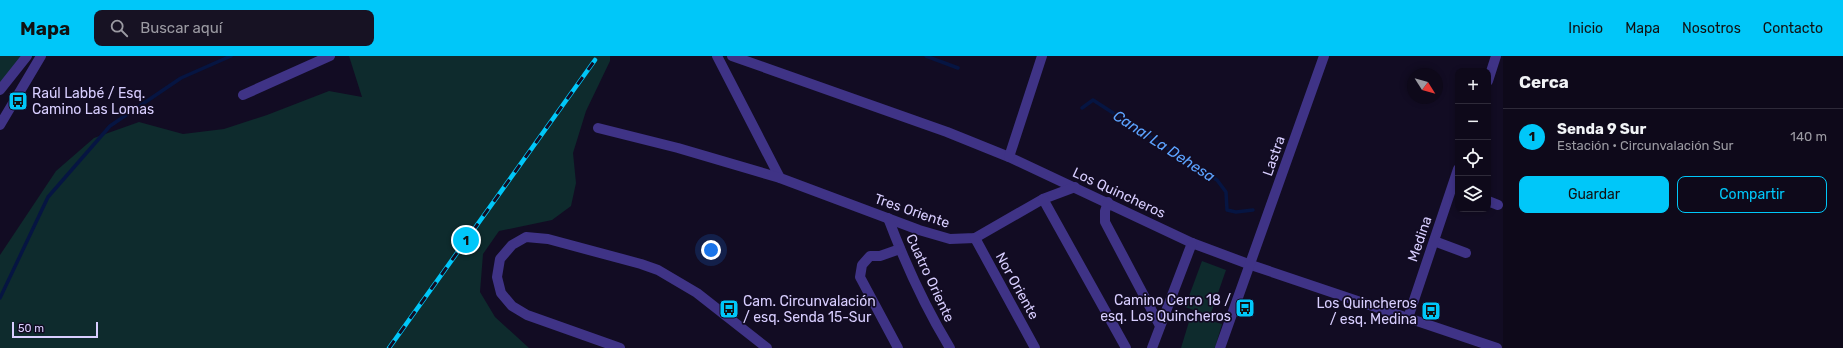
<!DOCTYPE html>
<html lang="es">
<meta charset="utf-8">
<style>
body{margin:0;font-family:Rubik,sans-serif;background:#171223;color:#f1f3f6}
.controls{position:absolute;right:12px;top:12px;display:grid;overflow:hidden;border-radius:8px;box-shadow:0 2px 6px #0003}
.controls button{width:36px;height:36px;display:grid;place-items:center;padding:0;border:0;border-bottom:1px solid #2e2a39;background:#0e091a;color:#f1f3f6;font:20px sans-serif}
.compass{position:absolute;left:1407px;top:12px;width:36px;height:36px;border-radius:50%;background:#0e091a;box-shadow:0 2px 6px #0003;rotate:127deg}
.scale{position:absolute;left:12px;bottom:10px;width:86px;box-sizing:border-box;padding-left:4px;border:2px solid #d8ceff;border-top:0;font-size:11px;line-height:14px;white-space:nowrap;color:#d8ceff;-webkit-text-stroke:3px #120c23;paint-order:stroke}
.you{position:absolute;left:711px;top:194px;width:14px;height:14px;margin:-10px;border:3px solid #fff;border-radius:50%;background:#1a73e8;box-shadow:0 0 0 6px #1a73e833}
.badge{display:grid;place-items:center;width:26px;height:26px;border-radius:50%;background:#00c7f9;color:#111;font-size:13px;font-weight:700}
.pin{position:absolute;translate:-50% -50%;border:2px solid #fff;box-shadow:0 1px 4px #0006}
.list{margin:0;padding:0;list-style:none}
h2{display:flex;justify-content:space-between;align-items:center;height:52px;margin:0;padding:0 16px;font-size:17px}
h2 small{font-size:13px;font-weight:400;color:#9b9aa2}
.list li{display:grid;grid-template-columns:26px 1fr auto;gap:12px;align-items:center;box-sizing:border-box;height:56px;padding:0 16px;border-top:1px solid #2e2a39}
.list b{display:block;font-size:15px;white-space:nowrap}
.list p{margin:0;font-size:13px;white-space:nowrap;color:#9b9aa2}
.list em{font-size:13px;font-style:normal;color:#9b9aa2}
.actions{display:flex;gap:8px;padding:12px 16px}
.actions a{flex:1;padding:9px 0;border:1px solid #00c7f9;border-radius:8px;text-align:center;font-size:14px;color:#00c7f9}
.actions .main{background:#00c7f9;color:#111}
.icon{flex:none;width:22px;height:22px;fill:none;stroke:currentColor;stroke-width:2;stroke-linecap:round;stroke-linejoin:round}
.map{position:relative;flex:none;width:1503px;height:292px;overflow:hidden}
header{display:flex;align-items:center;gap:24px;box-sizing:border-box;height:56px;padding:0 20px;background:#00c7f9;color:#111}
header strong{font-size:19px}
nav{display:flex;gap:22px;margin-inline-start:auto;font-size:14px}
.search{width:280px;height:36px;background:#171223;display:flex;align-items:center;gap:10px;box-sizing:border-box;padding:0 14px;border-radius:8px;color:#9b9aa2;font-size:15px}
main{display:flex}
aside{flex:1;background:#0e091a}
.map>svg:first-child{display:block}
.green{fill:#0e2b2d}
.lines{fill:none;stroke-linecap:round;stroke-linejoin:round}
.stream{stroke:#061542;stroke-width:3.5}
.minor{stroke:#3f3386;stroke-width:10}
.rail-casing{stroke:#00c7f9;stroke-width:4.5}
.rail{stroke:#120c23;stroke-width:3;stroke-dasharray:9;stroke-linecap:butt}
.labels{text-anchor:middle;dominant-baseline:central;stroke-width:3.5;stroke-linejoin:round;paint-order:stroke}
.poi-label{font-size:14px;fill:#d8ceff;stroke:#120c23;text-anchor:start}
.street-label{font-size:14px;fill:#d8ceff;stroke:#120c23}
.water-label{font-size:15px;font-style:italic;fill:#5ca3ff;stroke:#120c23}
</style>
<header>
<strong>Mapa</strong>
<div class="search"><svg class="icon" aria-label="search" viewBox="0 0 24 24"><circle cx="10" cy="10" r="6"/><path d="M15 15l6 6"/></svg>Buscar aquí</div>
<nav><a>Inicio</a><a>Mapa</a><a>Nosotros</a><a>Contacto</a></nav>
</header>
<main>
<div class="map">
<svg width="1503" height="292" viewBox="0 0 1503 292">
<rect width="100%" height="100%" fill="#120c23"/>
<g class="green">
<polygon points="0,0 26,0 0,35"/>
<polygon points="349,0 610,0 610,5 586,55 573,97 576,127 571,150 552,164 499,175 483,198 480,236 495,261 529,292 0,292 0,199 56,115 94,82 139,66 183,78 224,73 267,59 329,35 362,41"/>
<polygon points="1202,205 1226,214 1210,260 1185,251"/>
<polygon points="1191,259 1222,268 1215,292 1181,292"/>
</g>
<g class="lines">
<g class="stream">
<polyline points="926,0 958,12"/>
<polyline points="1082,52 1093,44 1217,124 1226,136 1227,154 1236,156 1253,154"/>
<polyline points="0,242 48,141 110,70 181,22 231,0"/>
</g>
<g class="minor">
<polyline points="717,0 780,122"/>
<polyline points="732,0 947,76 1009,101 1192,187 1251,209 1497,292"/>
<polyline points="1488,25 1496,0"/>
<polyline points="0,34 27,0"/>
<polyline points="243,39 330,0"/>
<polyline points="0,69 41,0"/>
<polyline points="598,72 678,92 780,122 919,174 950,183 975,182 1043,143 1075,131"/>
<polyline points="1009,101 1042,0"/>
<polyline points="1043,143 1126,292"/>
<polyline points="1488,145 1498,149"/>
<polyline points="1108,146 1105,155 1105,166 1160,270"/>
<path d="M888 162C905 207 925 251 950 292"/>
<polyline points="975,182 1035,292"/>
<polyline points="1434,185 1466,197"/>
<polyline points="1408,262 1458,113"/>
<polyline points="620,292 527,259 512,250 501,237 497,221 500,203 512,189 526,181 548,183 641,208 658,214 697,237 767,292"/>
<polyline points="898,292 860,221 862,209 870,200 880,200 900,193"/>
<polyline points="1152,292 1192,187"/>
<polyline points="1220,292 1324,0"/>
</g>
<defs>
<polyline id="rail" points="389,292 595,4"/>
</defs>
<use href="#rail" class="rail-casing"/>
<use href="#rail" class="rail"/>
</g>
<defs>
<symbol id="bus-square" viewBox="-11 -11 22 22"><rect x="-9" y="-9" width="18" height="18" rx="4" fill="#00c7f9" stroke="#120c23"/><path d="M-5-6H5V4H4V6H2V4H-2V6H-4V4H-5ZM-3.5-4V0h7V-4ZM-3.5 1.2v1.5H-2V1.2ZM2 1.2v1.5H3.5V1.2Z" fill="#111"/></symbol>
</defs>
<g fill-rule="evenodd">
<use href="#bus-square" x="7" y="34" width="22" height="22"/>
<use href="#bus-square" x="1234" y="241" width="22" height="22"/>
<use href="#bus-square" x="718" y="242" width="22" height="22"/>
<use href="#bus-square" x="1420" y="244" width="22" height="22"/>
</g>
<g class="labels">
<g class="poi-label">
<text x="32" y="37">Raúl Labbé / Esq.<tspan x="32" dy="16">Camino Las Lomas</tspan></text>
<text x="1231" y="244" text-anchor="end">Camino Cerro 18 /<tspan x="1231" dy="16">esq. Los Quincheros</tspan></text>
<text x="743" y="245">Cam. Circunvalación<tspan x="743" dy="16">/ esq. Senda 15-Sur</tspan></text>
<text x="1417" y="247" text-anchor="end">Los Quincheros<tspan x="1417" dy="16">/ esq. Medina</tspan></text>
</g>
<g class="street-label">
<text transform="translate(1274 100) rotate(-71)">Lastra</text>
<text transform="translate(1119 137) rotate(25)">Los Quincheros</text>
<text transform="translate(912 155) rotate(19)">Tres Oriente</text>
<text transform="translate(1420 183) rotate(-71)">Medina</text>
<text transform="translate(930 222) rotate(65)">Cuatro Oriente</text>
<text transform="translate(1017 230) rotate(61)">Nor Oriente</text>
</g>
<g class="water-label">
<text transform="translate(1164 90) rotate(33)">Canal La Dehesa</text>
</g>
</g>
</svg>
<div class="controls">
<button>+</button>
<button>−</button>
<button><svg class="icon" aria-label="locate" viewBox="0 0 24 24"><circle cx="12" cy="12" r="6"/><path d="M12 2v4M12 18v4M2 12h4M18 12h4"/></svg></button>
<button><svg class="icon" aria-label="layers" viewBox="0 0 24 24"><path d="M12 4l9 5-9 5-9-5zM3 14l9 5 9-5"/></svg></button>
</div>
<svg class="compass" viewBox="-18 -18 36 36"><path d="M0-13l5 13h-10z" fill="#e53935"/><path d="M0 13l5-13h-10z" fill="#9b9aa2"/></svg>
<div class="scale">50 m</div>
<div class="you"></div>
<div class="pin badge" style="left:466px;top:184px">1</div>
</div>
<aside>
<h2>Cerca<small></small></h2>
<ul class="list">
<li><span class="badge">1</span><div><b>Senda 9 Sur</b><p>Estación · Circunvalación Sur</p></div><em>140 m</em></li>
</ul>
<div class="actions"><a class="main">Guardar</a><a>Compartir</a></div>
</aside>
</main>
